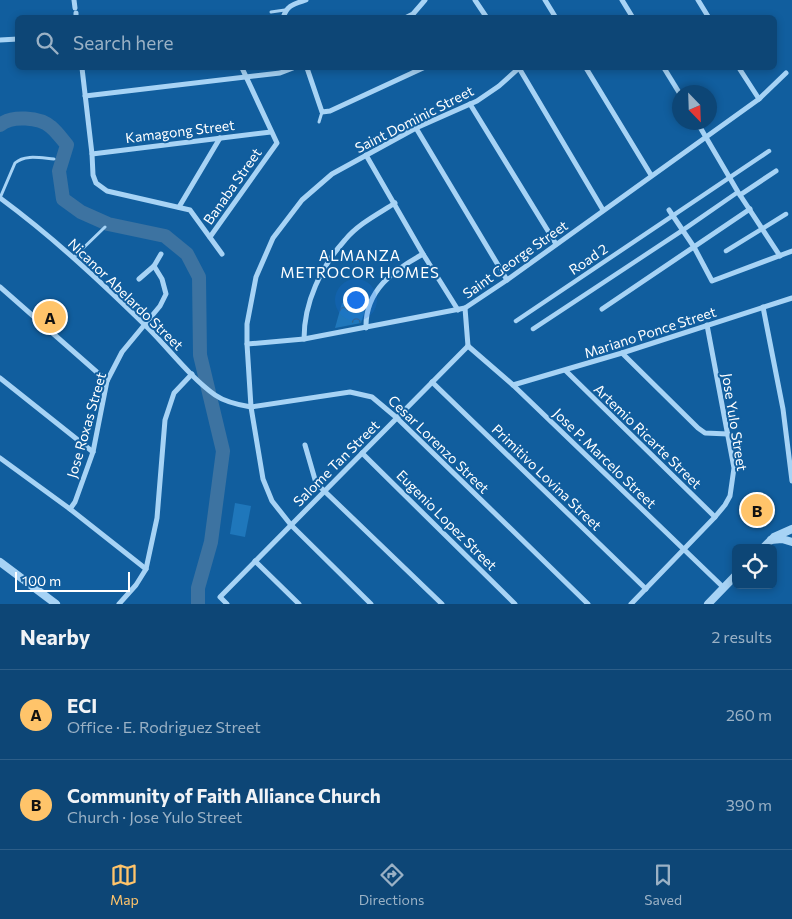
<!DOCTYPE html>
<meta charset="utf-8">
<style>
body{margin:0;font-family:Commissioner,sans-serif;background:#164d7b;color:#f1f3f6}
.controls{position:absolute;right:15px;bottom:15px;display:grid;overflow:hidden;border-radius:8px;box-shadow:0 2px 8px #0003}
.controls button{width:45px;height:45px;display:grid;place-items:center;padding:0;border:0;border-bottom:1px solid #2d5e88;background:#0d4676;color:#f1f3f6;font:25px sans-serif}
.compass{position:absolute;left:672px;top:85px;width:45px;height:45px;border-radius:50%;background:#0d4676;box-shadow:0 2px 8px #0003;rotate:157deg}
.scale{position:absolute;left:15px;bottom:12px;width:115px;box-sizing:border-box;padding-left:5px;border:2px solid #fff;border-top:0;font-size:14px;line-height:18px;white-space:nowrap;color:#fff;-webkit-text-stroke:4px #115e9e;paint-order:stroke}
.you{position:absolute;left:355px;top:299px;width:18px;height:18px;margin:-12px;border:4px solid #fff;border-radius:50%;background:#1a73e8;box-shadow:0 0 0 8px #1a73e833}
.badge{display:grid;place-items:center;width:32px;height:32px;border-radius:50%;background:#ffc46a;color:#111;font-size:16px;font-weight:700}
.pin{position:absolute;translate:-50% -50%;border:2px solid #fff;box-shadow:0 1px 5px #0006}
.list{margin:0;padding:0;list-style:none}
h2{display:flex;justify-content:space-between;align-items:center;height:65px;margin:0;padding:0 20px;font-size:21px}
h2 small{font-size:16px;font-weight:400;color:#9ab1c5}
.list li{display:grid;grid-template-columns:32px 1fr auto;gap:15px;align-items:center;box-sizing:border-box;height:90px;padding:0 20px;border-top:1px solid #2d5e88}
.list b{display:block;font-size:19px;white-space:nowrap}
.list p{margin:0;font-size:16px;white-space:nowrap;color:#9ab1c5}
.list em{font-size:16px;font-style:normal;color:#9ab1c5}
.icon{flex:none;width:28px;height:28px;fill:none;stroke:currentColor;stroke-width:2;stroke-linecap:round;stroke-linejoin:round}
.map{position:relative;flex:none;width:792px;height:604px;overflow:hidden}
.search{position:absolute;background:#0d4676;box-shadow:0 2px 8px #0003;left:15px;right:15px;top:15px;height:55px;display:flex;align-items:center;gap:12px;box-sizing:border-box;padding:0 18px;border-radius:8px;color:#9ab1c5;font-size:19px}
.sheet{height:245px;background:#0d4676}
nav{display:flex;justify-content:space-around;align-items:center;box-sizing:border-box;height:70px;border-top:1px solid #2d5e88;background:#0d4676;font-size:14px;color:#9ab1c5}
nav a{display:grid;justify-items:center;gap:2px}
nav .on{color:#ffc46a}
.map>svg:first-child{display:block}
.forest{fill:url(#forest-crowns)}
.garden{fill:#1f77bb}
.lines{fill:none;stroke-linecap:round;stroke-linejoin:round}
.river{stroke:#3d73a1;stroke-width:14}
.service{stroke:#a7d3f5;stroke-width:3}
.pedestrian{stroke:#a7d3f5;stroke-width:4.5}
.minor{stroke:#a7d3f5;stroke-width:5}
.tertiary{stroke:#a7d3f5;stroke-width:8}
.labels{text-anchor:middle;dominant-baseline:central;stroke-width:4;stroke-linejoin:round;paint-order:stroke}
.street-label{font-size:14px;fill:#fff;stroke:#115e9e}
.neighbourhood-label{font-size:15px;letter-spacing:1px;fill:#fff;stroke:#115e9e}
</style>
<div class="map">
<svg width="792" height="604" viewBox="0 0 792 604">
<defs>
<pattern id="forest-crowns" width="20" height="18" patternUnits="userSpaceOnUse" patternTransform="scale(1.25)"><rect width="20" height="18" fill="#1f77bb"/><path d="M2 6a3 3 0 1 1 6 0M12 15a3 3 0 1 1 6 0" fill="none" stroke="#366284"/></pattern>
</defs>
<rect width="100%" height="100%" fill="#115e9e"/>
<polygon class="forest" points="369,297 361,323 335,328 342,303 360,308"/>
<polygon class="garden" points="235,503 251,506 245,537 230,534"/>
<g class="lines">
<path class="river" d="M0 125C11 115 40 117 51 127 57 132 62 139 67 145L59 171 63 199 81 212 108 224 165 236 187 254 199 277 200 355 223 451 211 542 198 588V604"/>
<g class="service">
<polyline points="271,12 285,10"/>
<polyline points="319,122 322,112"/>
<path d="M0 198 15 163C25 154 41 158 54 159"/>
<polyline points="74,257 105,227"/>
</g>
<g class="pedestrian">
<polyline points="726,251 786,214"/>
<polyline points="516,321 769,151"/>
<polyline points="533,329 683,230 738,192"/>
</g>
<g class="minor">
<polyline points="74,0 75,8"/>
<polyline points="475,0 487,18"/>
<polyline points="545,0 556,18"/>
<polyline points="622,0 633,18"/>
<polyline points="698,0 709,18"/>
<polyline points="76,13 76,18"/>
<path d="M283 18C287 5 294 4 306 0"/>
<polyline points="405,18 413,14 425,0"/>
<polyline points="0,40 18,39"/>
<polyline points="82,68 92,154 93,175 96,183 107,191 190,210 222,254"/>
<polyline points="307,68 322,112 330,111 423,68"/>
<polyline points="519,68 603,210"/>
<polyline points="586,68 651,175"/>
<polyline points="664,68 680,94"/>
<polyline points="739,68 759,99"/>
<polyline points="85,96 280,73 293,68"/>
<polyline points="470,104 556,244"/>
<polyline points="697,122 738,192 780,256"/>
<polyline points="416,128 507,280"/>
<polyline points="92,154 271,132"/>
<polyline points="366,155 423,254 458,310"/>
<polyline points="740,195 776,171"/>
<path d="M0 198C53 237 101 282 148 328 170 350 190 377 215 395 225 402 239 405 251 407L350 392 372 397 397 418 588 604"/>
<polyline points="179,207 220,138"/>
<polyline points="669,210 694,247 712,281 792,251"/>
<polyline points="210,237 277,143 242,68"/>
<polyline points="139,279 154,266 161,254"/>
<polyline points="0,287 107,381"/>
<polyline points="763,307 783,409 792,481"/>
<polyline points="465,308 468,346"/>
<polyline points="602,309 750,209"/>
<path d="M366 328C365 290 394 270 423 254"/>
<path d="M304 339C304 302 321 267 345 240 358 224 378 214 395 203"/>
<polyline points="247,344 304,339 465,308 507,280 759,99 786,73"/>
<polyline points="468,346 513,385 724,588"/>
<polyline points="622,353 698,428 705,433 728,434"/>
<polyline points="566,371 715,517"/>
<polyline points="0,378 93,452"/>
<polyline points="432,382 646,589"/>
<polyline points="513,385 622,353 792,298"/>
<polyline points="305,445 316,483 442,604"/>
<polyline points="362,453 515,604"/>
<polyline points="0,458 70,509 146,569"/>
<polyline points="70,509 75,502 93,452 107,381 122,352 160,306 166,294 162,279 154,266"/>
<polyline points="255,561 299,604"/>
<polyline points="119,604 136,585 146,569 157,518 165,420 174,393 192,374"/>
<polyline points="227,604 220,597 468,346"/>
<polyline points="371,604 291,525 272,501 263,479 251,407 247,344 247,324 256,277 273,238 302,200 332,174 416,128 477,101 499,86 519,68"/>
<polyline points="631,604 715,517 725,505 730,496 734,468 707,325"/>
</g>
<g class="tertiary">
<polyline points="771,540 782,539 792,542"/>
<polyline points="763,548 774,537 792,529"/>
<polyline points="0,562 56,604"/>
<polyline points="708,604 736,575"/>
</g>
</g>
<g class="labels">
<g class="street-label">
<text transform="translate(414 119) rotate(-27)">Saint Dominic Street</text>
<text transform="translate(180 131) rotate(-7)">Kamagong Street</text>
<text transform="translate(232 186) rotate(-55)">Banaba Street</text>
<text transform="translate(515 259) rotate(-35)">Saint George Street</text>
<text transform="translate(588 259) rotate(-34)">Road 2</text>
<text transform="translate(126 294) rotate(44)">Nicanor Abelardo Street</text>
<text transform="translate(650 332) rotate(-18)">Mariano Ponce Street</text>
<text transform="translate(735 422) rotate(81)">Jose Yulo Street</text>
<text transform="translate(86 425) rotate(-74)">Jose Roxas Street</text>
<text transform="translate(648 436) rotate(44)">Artemio Ricarte Street</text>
<text transform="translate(439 444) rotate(44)">Cesar Lorenzo Street</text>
<text transform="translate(605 458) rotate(44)">Jose P. Marcelo Street</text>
<text transform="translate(336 463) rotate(-45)">Salome Tan Street</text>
<text transform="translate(547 477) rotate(44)">Primitivo Lovina Street</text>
<text transform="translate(447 520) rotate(45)">Eugenio Lopez Street</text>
</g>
<g class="neighbourhood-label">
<text x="360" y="255">ALMANZA<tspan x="360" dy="17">METROCOR HOMES</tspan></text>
</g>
</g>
</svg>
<div class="controls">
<button><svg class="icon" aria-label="locate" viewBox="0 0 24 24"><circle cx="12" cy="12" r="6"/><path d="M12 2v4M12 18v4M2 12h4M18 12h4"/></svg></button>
</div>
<svg class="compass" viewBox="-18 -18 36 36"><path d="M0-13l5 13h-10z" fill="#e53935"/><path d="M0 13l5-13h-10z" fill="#9ab1c5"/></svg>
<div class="scale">100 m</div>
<div class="you"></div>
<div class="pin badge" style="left:50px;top:317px">A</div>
<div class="pin badge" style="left:757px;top:510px">B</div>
<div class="search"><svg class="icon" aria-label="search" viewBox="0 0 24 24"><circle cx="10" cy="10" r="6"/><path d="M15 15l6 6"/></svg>Search here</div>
</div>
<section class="sheet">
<h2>Nearby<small>2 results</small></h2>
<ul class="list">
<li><span class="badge">A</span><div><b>ECI</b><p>Office · E. Rodriguez Street</p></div><em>260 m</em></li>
<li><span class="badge">B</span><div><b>Community of Faith Alliance Church</b><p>Church · Jose Yulo Street</p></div><em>390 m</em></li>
</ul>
</section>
<nav>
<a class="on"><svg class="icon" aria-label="map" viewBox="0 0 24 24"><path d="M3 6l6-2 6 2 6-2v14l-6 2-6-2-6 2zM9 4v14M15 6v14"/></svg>Map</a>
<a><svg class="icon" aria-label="directions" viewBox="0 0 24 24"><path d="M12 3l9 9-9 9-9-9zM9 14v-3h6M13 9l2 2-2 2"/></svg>Directions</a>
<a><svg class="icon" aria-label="saved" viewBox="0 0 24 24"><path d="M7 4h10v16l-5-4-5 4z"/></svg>Saved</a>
</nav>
